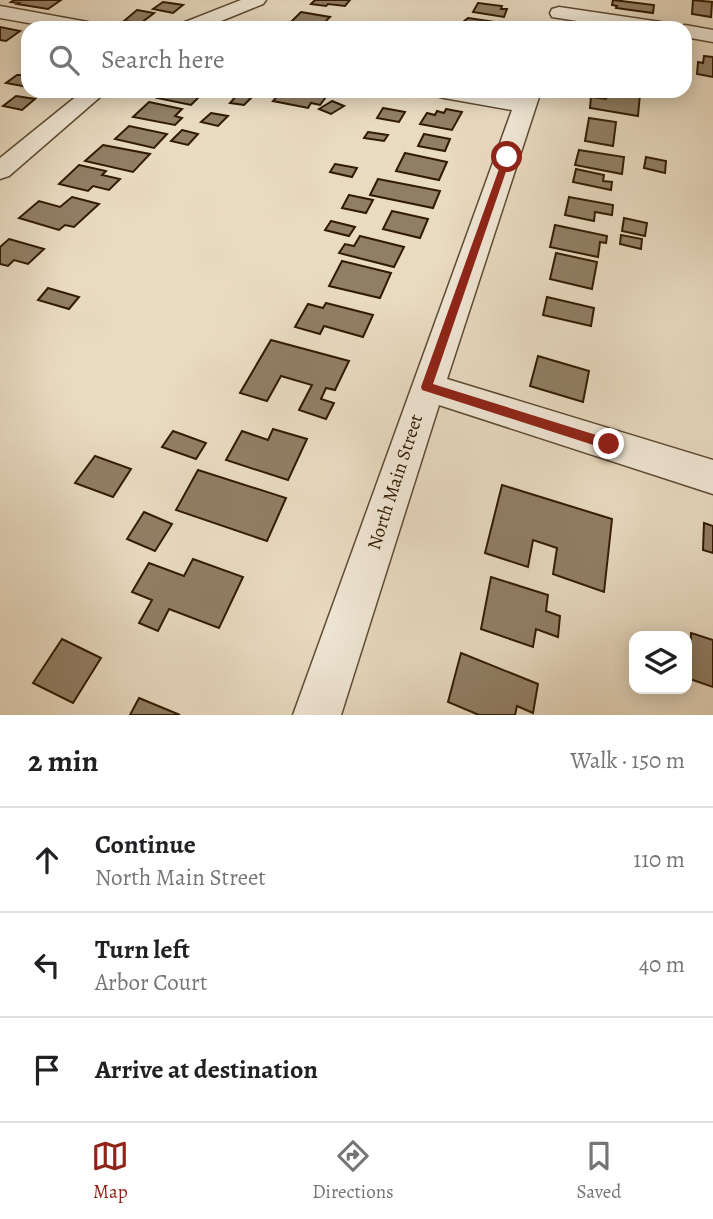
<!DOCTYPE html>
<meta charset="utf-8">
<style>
body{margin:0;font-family:Alegreya,serif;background:#f6f6f6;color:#202124}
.controls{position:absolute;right:21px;bottom:21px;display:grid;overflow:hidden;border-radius:14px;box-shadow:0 4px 18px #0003}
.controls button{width:63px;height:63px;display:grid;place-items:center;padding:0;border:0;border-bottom:2px solid #e0e0e0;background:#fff;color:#202124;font:35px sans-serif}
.stop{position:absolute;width:21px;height:21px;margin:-16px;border:5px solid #8f2418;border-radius:50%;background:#fff}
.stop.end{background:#8f2418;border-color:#fff;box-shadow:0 2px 7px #0008}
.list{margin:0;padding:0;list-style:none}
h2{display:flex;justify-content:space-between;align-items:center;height:91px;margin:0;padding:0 28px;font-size:30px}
h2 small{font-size:23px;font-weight:400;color:#757577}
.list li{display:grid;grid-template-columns:46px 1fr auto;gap:21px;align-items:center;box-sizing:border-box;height:105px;padding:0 28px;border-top:2px solid #e0e0e0}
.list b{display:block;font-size:26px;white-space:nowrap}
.list p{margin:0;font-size:23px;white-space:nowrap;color:#757577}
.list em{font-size:23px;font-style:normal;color:#757577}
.icon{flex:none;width:38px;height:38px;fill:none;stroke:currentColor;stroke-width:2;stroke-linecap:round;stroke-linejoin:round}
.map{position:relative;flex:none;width:713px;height:715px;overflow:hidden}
.search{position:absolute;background:#fff;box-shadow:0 4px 18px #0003;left:21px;right:21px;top:21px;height:77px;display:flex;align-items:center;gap:18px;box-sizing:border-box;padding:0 24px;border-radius:21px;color:#757577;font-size:26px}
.sheet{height:406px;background:#fff}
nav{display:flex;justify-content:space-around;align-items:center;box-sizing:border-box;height:98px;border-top:2px solid #e0e0e0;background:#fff;font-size:19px;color:#757577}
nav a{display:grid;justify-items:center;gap:4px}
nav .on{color:#8f2418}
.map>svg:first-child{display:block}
.building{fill:#917f65;stroke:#311b02;stroke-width:2}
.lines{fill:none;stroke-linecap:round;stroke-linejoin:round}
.minor-casing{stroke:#5f4b32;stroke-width:3}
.minor{fill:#f1e8d7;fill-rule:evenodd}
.route{fill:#8f2418}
.labels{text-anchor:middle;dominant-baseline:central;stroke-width:5;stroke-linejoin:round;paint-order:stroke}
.street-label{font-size:19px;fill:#311b02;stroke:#f1e8d7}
</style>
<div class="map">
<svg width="713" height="715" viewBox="0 0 713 715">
<rect width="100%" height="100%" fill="#e9dbc1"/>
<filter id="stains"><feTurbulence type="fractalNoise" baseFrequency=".00286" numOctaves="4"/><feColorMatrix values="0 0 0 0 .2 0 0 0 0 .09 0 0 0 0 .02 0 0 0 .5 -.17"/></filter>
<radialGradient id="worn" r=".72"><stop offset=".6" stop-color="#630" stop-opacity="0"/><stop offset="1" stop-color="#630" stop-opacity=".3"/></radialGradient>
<g class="building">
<polygon points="14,0 61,0 48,9 17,4 19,3 11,2"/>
<polygon points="315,0 350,0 345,6 328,4 326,6 311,4"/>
<polygon points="613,0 654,5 653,13 616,8 617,6 612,5"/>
<polygon points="693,0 712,2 711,17 692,14"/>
<polygon points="163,2 183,5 173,13 153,9"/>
<polygon points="478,3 502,6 501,9 507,9 504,17 473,12"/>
<polygon points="137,10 154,13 141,23 124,21"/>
<polygon points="301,12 330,17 323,24 317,23 312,28 287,26"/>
<polygon points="468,18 502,23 500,28 458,26"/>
<polygon points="0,27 20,31 6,41 0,40"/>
<polygon points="704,56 713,57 713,77 697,74 698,62 703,63"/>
<polygon points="17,75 28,75 28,87 6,83"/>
<polygon points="164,91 205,91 191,105 157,98"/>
<polygon points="608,91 640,94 638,116 590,108 591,97 606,99"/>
<polygon points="281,92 302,96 304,93 326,97 320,105 311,103 308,108 273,101"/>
<polygon points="238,94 252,97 244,105 230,103"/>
<polygon points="16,96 35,99 22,110 3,106"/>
<polygon points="332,101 344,106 331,114 319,109"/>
<polygon points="149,102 182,109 175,116 182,118 175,125 133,117"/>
<polygon points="383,108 405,112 399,122 377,118"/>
<polygon points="446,109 462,112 452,130 420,124 427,113 435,115 437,111 444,113"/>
<polygon points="211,113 228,116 218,126 201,122"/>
<polygon points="589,118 616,122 613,146 585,141"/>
<polygon points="129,126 167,134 154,148 115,139"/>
<polygon points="182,130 198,134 188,145 171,141"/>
<polygon points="368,132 388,135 384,141 364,138"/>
<polygon points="424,134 450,139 445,151 418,146"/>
<polygon points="103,145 150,154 133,172 85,161"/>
<polygon points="579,150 624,157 622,174 575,165"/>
<polygon points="405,153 447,162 439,180 396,171"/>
<polygon points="646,157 666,161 665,173 644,168"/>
<polygon points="335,164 357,168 352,177 330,172"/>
<polygon points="79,165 106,171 102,175 120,179 109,190 93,186 88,191 59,184"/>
<polygon points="576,169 604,175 603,181 612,182 611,190 573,182"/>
<polygon points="378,179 440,191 433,208 370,195"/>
<polygon points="349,195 373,200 366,213 342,208"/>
<polygon points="72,197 99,204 74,227 65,225 59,230 19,218 39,201 60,207"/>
<polygon points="569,197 613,205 612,215 595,212 594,221 565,215"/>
<polygon points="392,211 428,219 420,238 383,229"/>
<polygon points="624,218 647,223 645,236 622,231"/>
<polygon points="331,221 355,227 349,236 325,230"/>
<polygon points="555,225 607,236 606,243 600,242 598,257 550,247"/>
<polygon points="621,235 642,239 641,249 620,244"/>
<polygon points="360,236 404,247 394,267 339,253 345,244 354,246"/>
<polygon points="9,239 44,249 28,264 14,260 8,266 0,264 0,247"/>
<polygon points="556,253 597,262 592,289 550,279"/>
<polygon points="342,261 391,273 380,298 329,286"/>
<polygon points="48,288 79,297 69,309 38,300"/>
<polygon points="547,297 594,308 591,326 543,315"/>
<polygon points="326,303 373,315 363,337 324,326 320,334 295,327 308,304 323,308"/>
<polygon points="271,340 349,361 335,390 326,388 321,399 334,403 326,419 299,410 312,385 281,376 267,401 240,393"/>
<polygon points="538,356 589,371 583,402 530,386"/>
<polygon points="273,429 307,439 288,480 226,460 242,431 268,440"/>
<polygon points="173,431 206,443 196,459 162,447"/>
<polygon points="95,456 131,469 113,497 75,483"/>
<polygon points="198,470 286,498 267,541 176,510"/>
<polygon points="502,485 612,519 604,592 553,574 557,548 533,540 528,567 485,553"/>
<polygon points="144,512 172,524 155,551 127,539"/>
<polygon points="704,523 713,526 713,553 703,550"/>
<polygon points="193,559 243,577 219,628 169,609 158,631 139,623 152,600 132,592 149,563 184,576"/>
<polygon points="491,577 548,595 546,611 560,616 558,637 536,629 533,647 481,629"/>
<polygon points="691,633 713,640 713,687 690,679"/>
<polygon points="62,639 101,658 73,703 33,683"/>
<polygon points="461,653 538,684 533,713 517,706 515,715 479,715 448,702"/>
<polygon points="139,698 180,715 130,715"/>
</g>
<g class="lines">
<defs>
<g id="minor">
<polygon points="241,0 266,0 263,4 204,28 177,28 180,24"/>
<polygon points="0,6 88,22 98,28 57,28 0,18"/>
<polygon points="559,7 661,22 671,28 622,28 552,17 550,13 552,9"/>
<polygon points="685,25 713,30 713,42 685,37 685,28 677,28"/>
<polygon points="83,91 107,91 9,176 0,179 0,158"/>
<polygon points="433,91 482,91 517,97 519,91 541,91 447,379 713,460 713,494 439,405 341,715 293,715 512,110 444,98 436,96"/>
</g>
</defs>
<use href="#minor" class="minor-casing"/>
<use href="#minor" class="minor"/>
</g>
<polygon class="route" points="504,155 511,157 433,384 609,439 615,444 613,448 609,450 422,390 421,387"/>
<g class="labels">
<g class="street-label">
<text transform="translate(395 482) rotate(-72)">North Main Street</text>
</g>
</g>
<rect width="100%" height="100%" filter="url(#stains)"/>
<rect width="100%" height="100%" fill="url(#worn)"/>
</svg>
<div class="controls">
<button><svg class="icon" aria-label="layers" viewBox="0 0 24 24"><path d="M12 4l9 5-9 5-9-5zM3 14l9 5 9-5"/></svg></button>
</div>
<div class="stop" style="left:507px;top:157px"></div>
<div class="stop end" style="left:609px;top:444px"></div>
<div class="search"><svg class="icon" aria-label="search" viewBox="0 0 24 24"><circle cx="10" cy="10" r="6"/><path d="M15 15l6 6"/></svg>Search here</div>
</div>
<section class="sheet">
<h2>2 min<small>Walk · 150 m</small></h2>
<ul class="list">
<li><svg class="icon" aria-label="ahead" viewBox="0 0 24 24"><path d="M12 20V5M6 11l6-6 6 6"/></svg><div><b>Continue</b><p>North Main Street</p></div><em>110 m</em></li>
<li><svg class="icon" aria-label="left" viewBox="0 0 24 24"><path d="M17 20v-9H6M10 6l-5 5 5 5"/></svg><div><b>Turn left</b><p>Arbor Court</p></div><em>40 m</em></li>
<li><svg class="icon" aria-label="arrive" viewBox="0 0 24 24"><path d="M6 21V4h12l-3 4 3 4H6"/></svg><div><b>Arrive at destination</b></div></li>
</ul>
</section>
<nav>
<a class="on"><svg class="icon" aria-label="map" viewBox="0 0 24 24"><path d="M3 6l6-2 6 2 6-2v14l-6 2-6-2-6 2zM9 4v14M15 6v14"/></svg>Map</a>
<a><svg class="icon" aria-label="directions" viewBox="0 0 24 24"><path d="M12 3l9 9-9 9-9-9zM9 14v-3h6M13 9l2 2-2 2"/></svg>Directions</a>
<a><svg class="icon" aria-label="saved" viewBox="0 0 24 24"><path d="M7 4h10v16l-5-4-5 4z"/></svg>Saved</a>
</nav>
